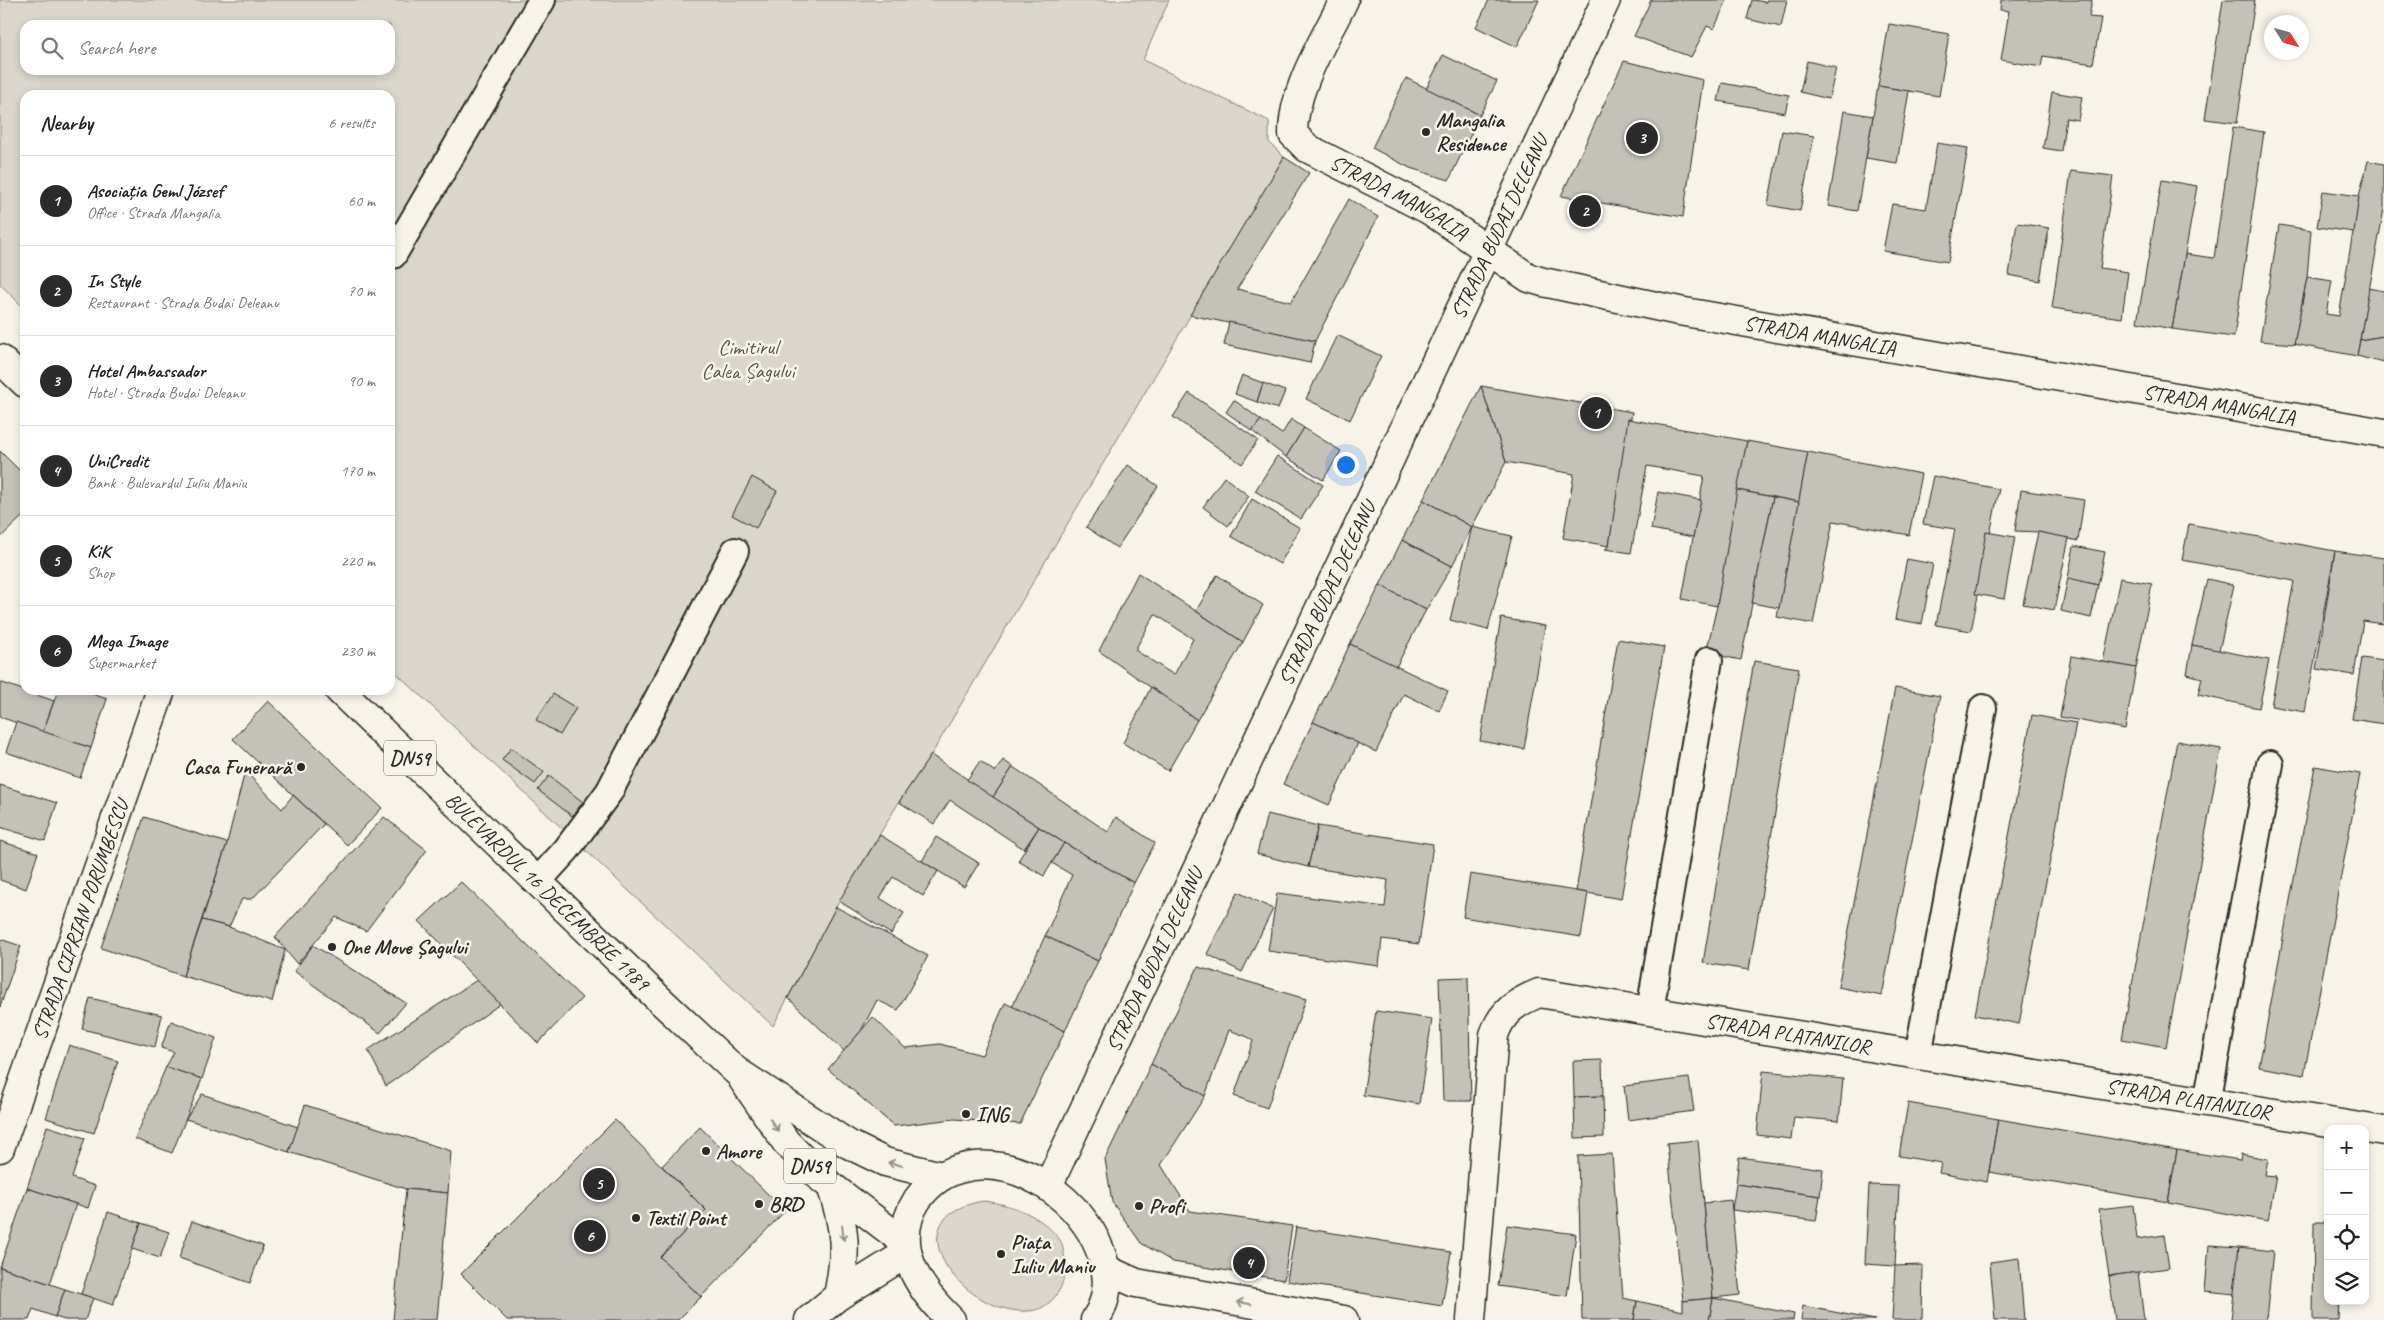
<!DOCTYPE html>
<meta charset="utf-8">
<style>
body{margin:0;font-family:Caveat,sans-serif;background:#f2f2f2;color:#222}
.controls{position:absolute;right:15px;bottom:15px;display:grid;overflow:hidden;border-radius:10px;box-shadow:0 2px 8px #0003}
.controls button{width:45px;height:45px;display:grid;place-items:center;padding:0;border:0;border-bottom:1px solid #e0e0e0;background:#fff;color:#222;font:25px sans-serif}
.compass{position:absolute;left:2264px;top:15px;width:45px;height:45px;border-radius:50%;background:#fff;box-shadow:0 2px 8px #0003;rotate:127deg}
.you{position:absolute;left:1345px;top:464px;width:18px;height:18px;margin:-12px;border:4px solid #fff;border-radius:50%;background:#1a73e8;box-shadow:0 0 0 8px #1a73e833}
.badge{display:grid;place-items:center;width:32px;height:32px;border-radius:50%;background:#2b2b2b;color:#fff;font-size:16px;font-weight:700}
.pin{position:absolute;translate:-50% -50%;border:2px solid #fff;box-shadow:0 1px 5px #0006}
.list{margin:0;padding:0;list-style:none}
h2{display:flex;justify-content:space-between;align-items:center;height:65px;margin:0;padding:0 20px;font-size:21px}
h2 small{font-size:16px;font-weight:400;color:#767676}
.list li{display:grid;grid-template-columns:32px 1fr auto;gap:15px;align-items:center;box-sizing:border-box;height:90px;padding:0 20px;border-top:1px solid #e0e0e0}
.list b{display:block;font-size:19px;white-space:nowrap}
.list p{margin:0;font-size:16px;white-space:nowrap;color:#767676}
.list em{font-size:16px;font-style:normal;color:#767676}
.icon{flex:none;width:28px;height:28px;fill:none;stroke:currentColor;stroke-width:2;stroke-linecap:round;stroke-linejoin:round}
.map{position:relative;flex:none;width:2384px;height:1320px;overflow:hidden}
.search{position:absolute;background:#fff;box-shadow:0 2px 8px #0003;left:20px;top:20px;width:375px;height:55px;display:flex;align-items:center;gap:12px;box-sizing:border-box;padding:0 18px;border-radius:15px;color:#767676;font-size:19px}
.panel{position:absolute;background:#fff;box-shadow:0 2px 8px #0003;left:20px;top:90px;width:375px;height:605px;border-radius:15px}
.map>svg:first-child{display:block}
.green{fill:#dad6cc;stroke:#82807c;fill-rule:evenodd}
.building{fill:#c4c1b9;stroke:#2b2b2b;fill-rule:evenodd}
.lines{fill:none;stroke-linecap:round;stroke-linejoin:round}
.pedestrian-casing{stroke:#2b2b2b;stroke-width:30}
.minor-casing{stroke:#2b2b2b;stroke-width:31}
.tertiary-casing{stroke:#2b2b2b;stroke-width:31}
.secondary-casing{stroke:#2b2b2b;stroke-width:31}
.primary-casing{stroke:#2b2b2b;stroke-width:31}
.pedestrian{stroke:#f7f3e8;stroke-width:26}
.minor{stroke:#f7f3e8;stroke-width:28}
.tertiary{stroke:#f7f3e8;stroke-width:28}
.secondary{stroke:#f7f3e8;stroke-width:28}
.primary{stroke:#f7f3e8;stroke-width:28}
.oneway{stroke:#918f8a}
.poi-dot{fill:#2b2b2b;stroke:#f7f3e8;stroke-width:2}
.labels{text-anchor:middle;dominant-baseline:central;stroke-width:5;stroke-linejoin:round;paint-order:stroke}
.shield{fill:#f7f3e8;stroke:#686764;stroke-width:1}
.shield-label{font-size:20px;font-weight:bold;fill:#2b2b2b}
.poi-label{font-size:21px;font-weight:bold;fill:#2b2b2b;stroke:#f7f3e8;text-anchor:start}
.street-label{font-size:21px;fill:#2b2b2b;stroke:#f7f3e8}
.park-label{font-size:21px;fill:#575653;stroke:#f7f3e8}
</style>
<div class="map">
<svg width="2384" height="1320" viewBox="0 0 2384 1320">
<rect width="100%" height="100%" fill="#f7f3e8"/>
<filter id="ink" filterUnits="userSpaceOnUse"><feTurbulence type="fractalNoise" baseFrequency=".02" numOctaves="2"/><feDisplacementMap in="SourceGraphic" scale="10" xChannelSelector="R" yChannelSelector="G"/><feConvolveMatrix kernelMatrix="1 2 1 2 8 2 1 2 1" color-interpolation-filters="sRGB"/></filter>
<g filter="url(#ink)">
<g class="green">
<path d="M0 0H1169L1143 60 1269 121V142L1284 157 931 755 899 802 836 907 773 1026 390 667V95H25V309L0 284ZM25 25H390V70H25Z"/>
<path d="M984 1201C1014 1205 1041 1215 1060 1240 1063 1244 1063 1250 1064 1254 1070 1278 1056 1309 1029 1311 962 1316 887 1216 984 1201Z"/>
</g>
<g class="building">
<polygon points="1489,0 1539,0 1517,47 1476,27"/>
<polygon points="1651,0 1727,0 1714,29 1707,26 1691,57 1634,36"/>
<polygon points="1752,0 1766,2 1766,0 1787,0 1781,27 1747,19"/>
<polygon points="2001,0 2092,0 2089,17 2101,18 2093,64 2043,56 2041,67 2001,60 2009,11 2000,10"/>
<polygon points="2223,0 2255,0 2237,123 2205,119"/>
<polygon points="1889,24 1949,34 1939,96 1878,86"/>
<polygon points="1443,55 1497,81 1480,115 1426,89"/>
<polygon points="1624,61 1703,80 1683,217 1561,196"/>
<polygon points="1807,61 1836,68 1829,99 1800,92"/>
<polygon points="1406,78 1480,115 1449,180 1410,168 1372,148"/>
<polygon points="1722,83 1789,95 1785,113 1718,101"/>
<polygon points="1878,86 1909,91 1897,163 1866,158"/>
<polygon points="2052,92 2082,97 2078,120 2066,118 2061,151 2043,148"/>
<polygon points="1844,111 1873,116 1857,211 1828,206"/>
<polygon points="2233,127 2264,132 2234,337 2172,329 2185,254 2214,258"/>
<polygon points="1782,131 1814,136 1800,211 1768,205"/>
<polygon points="1937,143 1968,148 1948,262 1883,251 1892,204 1926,209"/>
<polygon points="1284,157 1309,173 1237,289 1291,302 1349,199 1378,217 1315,341 1190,315"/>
<polygon points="2368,161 2384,164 2384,209 2357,356 2294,344 2307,277 2332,281 2326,314 2339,316 2359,196"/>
<polygon points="2071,171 2113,176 2100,268 2128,272 2122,318 2052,308"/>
<polygon points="2162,180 2197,186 2172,329 2137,322"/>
<polygon points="2323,191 2359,196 2354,232 2317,227"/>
<polygon points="2017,223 2049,228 2040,281 2009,275"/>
<polygon points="2279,225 2311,230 2307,277 2294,344 2260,341"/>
<polygon points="2369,288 2384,291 2384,336 2360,340"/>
<polygon points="1229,322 1315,341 1310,363 1224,345"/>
<polygon points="1337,335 1381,356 1350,420 1306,399"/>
<polygon points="2384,336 2384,363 2357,356 2360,340"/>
<polygon points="1242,375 1263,383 1257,402 1235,394"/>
<polygon points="1263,383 1285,391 1278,409 1257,402"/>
<polygon points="1481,386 1632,412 1609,546 1563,538 1574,474 1506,462"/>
<polygon points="1481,386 1506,462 1472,527 1423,500"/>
<polygon points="1189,393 1258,440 1242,464 1173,417"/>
<polygon points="1234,400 1261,420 1252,431 1226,412"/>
<polygon points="1291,419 1304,428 1286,457 1252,431 1261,420 1282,434"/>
<polygon points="1628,419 1747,441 1717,606 1682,599 1704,476 1647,466 1631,553 1605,549 1609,546"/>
<polygon points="1304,428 1341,451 1323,480 1286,457"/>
<polygon points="1747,441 1808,452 1799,502 1737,490"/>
<polygon points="0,451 25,476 25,514 0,538"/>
<polygon points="1808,452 1921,474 1909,535 1833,521 1813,624 1777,617"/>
<polygon points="1277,456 1323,485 1301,519 1255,491"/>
<polygon points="1128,465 1158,486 1117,548 1086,527"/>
<polygon points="1933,476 1999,489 1971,631 1936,625 1955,529 1923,524"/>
<polygon points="752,477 777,491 756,528 732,515"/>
<polygon points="1224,477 1249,496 1228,526 1203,507"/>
<polygon points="1737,490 1773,497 1741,660 1706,653 1717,606"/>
<polygon points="2021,490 2084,500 2078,541 2038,532 2015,531"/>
<polygon points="1658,492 1701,500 1693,537 1651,529"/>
<polygon points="1773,497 1799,502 1779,608 1752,603"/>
<polygon points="1252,499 1300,528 1280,564 1231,536"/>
<polygon points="1423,500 1472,527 1452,566 1402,540"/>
<polygon points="2189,524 2335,551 2305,712 2271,706 2294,581 2182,560"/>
<polygon points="1472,527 1512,536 1488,630 1450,620"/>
<polygon points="1986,532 2015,537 2004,599 1975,594"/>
<polygon points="2038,532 2069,538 2054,610 2023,604"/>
<polygon points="1402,540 1452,566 1426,610 1380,585"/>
<polygon points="2074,546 2105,552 2098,585 2068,578"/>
<polygon points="2335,551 2384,558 2384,624 2363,621 2354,675 2316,669"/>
<polygon points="1907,559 1933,564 1922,624 1895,619"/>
<path d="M1138 573 1243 642 1197 720 1099 651ZM1155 614 1193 639 1174 675 1135 650Z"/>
<polygon points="1217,575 1263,605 1243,642 1196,611"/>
<polygon points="2068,578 2098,585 2091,618 2061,611"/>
<polygon points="2120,578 2152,584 2136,668 2103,662"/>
<polygon points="2207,579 2234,585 2219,651 2192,645"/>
<polygon points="1380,585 1426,610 1396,667 1350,644"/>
<polygon points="1501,618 1545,626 1524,749 1480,741"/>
<polygon points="1618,639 1664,647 1621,899 1576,891"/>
<polygon points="1350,644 1448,691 1439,711 1404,694 1376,752 1313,722"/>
<polygon points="2192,645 2269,660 2259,708 2198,695 2202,678 2187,674"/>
<polygon points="2071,656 2136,668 2125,729 2060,717"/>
<polygon points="2362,658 2384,661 2384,724 2352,719"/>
<polygon points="1754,661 1799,668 1749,970 1703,963"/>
<polygon points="0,682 54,701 43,732 0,717"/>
<polygon points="1151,687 1197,720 1168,771 1123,743"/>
<polygon points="1895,688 1940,696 1882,996 1838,987"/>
<polygon points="58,690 80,690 107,699 91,748 43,732"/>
<polygon points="553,694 576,708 560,735 536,720"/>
<polygon points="268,701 382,808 347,845 233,739"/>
<polygon points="2032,715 2076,723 2019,1024 1975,1015"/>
<polygon points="16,722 91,748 80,778 6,752"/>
<polygon points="1313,722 1358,743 1329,805 1283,784"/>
<polygon points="2177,741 2221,749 2166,1047 2122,1039"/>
<polygon points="511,748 544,772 535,784 502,760"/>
<polygon points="931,755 1039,827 1024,849 950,800 934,824 899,802"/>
<polygon points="1003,760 1013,767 993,797 967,780 980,761 995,772"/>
<polygon points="2315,766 2360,774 2304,1075 2259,1067"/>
<polygon points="1013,767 1108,832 1116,817 1155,843 1134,883 1064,843 993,797"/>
<polygon points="245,771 282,809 293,795 324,824 252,899 242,899 229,927 202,920 227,843"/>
<polygon points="549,776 583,802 572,816 538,790"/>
<polygon points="0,785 57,803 45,841 0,827"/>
<polygon points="1267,814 1318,826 1308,867 1257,854"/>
<polygon points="144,817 227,843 183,976 101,948"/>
<polygon points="384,817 427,850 366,931 336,917 297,964 275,937"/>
<polygon points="1318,826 1433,844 1419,944 1382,939 1379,966 1268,951 1277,893 1385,907 1388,880 1308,867"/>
<polygon points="1039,827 1064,843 1044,876 1018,861"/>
<polygon points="880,835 938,871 923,896 893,877 880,898 904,913 891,934 839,901"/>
<polygon points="936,837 979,863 964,887 922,861"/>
<polygon points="0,841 38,853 26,889 0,880"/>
<polygon points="1064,843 1134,883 1098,961 1045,936 1072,875 1052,863"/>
<polygon points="1470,874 1588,893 1581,937 1463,917"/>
<polygon points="461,882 582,998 538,1043 419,921"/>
<polygon points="1238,892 1273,909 1242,972 1207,954"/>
<polygon points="836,907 928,956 898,1010 877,1000 861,1031 844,1051 788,998"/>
<polygon points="202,920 229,927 285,950 272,1002 183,976"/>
<polygon points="1045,936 1098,961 1065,1031 1012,1007"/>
<polygon points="0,939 21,946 0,1007"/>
<polygon points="313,945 406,1003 380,1033 294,971"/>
<polygon points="1198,967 1306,999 1267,1108 1234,1096 1253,1041 1248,1037 1229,1030 1205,1096 1151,1064"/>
<polygon points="1468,977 1471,1101 1443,1101 1439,978"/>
<polygon points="477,980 500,1004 386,1086 368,1050"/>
<polygon points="90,998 162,1015 155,1047 82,1029"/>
<polygon points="1005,1003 1065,1031 1020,1124 954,1119 894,1126 828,1069 873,1017 905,1048 940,1044 982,1055"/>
<polygon points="1376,1011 1432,1019 1419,1104 1363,1095"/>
<polygon points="171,1021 216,1038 202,1079 166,1067 174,1052 161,1048"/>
<polygon points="69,1045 118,1061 94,1133 46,1118"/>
<polygon points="1602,1060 1603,1096 1574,1097 1573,1061"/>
<polygon points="1151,1064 1205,1096 1161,1165 1190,1211 1292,1226 1284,1280 1173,1262 1141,1243 1112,1202 1105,1159"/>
<polygon points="166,1067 202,1079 172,1153 135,1139"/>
<polygon points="1763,1071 1843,1079 1839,1121 1794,1117 1791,1139 1757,1135"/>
<polygon points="1689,1078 1694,1111 1628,1120 1624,1086"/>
<polygon points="202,1094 298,1127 289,1152 186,1119"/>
<polygon points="1603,1096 1604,1137 1575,1138 1574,1097"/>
<polygon points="1908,1103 1998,1119 1987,1182 1939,1173 1941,1163 1899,1156"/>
<polygon points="305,1105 451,1151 448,1193 406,1189 289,1152"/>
<polygon points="1998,1119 2177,1150 2168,1202 1989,1172"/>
<polygon points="615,1120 706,1210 660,1257 701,1297 678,1320 507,1320 461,1274"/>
<polygon points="47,1126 85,1138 72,1178 95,1186 88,1208 27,1188"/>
<polygon points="700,1127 785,1211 701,1297 660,1257 706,1210 662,1166"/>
<polygon points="1698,1140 1713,1298 1683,1301 1667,1143"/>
<polygon points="2177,1150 2240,1160 2241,1154 2268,1159 2265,1175 2276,1176 2268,1221 2168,1203"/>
<polygon points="1612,1154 1623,1298 1637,1301 1634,1320 1582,1320 1578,1156"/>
<polygon points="1739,1157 1823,1169 1820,1196 1736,1184"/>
<polygon points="1736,1184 1820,1196 1816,1221 1732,1210"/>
<polygon points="1869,1185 1899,1186 1895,1266 1865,1264"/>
<polygon points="27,1188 76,1204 50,1284 0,1267"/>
<polygon points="406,1189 448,1193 437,1320 393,1320"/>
<polygon points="1731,1200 1740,1295 1713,1298 1704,1203"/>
<polygon points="2133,1205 2137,1239 2164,1235 2169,1268 2109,1276 2099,1209"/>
<polygon points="108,1212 141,1223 113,1305 81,1294"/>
<polygon points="192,1221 263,1246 250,1283 179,1258"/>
<polygon points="2314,1222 2328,1222 2328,1301 2339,1301 2338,1320 2313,1320"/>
<polygon points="141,1223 169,1232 160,1258 132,1249"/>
<polygon points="1507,1225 1576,1234 1567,1296 1498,1286"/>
<polygon points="1296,1227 1451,1252 1442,1306 1287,1281"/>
<polygon points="2209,1245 2239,1247 2235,1294 2205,1291"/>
<polygon points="2239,1247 2273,1251 2266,1320 2231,1320"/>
<polygon points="2019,1258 2024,1320 1995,1320 1990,1262"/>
<polygon points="1923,1265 1922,1320 1892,1320 1895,1266"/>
<polygon points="0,1267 65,1289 55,1317 33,1309 29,1320 0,1320"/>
<polygon points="2138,1272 2144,1320 2115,1320 2109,1276"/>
<polygon points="65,1289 93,1298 85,1320 65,1320 55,1317"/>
<polygon points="1713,1298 1794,1314 1793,1320 1709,1320"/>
<polygon points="1713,1298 1709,1320 1634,1320 1637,1301 1683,1311 1683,1301"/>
<polygon points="1803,1306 1875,1320 1801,1320"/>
</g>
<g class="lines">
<defs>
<g id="pedestrian">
<polyline points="393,255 542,0"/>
<polyline points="537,882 567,849 609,792 735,551"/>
<polyline points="1650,1011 1709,660"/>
<polyline points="1918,1055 1983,708"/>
<polyline points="2207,1102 2270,764"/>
</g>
<g id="minor">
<path id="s1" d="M1344 0C1324 41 1293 88 1293 134L1307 148 1429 210 1529 278 1543 282 1679 311 2384 433"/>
<path id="s2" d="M0 1148 161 690"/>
<path id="s3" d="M1471 1320 1494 1035C1502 1011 1517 1002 1539 993L2384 1131"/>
</g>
<polyline id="tertiary" points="809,1320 838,1296 907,1253"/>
<g id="secondary">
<path id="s4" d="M1048 1186 1606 0"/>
</g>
<g id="primary">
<polyline points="0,359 25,383"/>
<path id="s5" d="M339 690 660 1000 736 1071 848 1144 885 1162 942 1176"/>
<polyline points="743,1080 786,1142 822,1179 904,1242"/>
<path d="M831 1186C846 1229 847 1251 838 1296"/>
<polyline points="1107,1270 1136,1283 1344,1320"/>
<path d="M951 1320C918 1289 889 1244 917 1200 927 1186 941 1174 959 1169 1013 1153 1073 1194 1096 1241 1109 1268 1112 1294 1095 1320"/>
</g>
</defs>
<use href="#pedestrian" class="pedestrian-casing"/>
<use href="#minor" class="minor-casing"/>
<use href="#tertiary" class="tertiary-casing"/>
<use href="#secondary" class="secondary-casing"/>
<use href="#primary" class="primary-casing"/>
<use href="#pedestrian" class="pedestrian"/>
<use href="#minor" class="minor"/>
<use href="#tertiary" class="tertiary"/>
<use href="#secondary" class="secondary"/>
<use href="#primary" class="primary"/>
</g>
<defs><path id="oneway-shaft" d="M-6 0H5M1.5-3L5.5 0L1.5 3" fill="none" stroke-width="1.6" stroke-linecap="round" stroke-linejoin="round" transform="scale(1.25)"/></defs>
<g class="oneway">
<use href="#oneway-shaft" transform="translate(774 1125) rotate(55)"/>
<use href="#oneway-shaft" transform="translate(895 1164) rotate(-166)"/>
<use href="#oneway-shaft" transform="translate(843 1233) rotate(83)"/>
<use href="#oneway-shaft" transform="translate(1244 1303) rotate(-170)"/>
</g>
</g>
<g class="poi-dot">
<circle cx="1426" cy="132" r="5"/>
<circle cx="301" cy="767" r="5"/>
<circle cx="332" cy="947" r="5"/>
<circle cx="966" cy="1114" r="5"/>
<circle cx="706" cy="1151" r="5"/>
<circle cx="759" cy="1204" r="5"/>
<circle cx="1139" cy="1206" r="5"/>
<circle cx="636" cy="1218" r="5"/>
<circle cx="1001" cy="1254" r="5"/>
</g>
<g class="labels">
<g class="shield">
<rect x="384" y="740.5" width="52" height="35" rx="4"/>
<rect x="784" y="1148.5" width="52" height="35" rx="4"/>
</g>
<g class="shield-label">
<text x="410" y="758">DN59</text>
<text x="810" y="1166">DN59</text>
</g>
<g class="poi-label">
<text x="1436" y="120">Mangalia<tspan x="1436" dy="24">Residence</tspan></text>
<text x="291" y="767" text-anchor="end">Casa Funerară</text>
<text x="342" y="947">One Move Șagului</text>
<text x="976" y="1114">ING</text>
<text x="716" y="1151">Amore</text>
<text x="769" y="1204">BRD</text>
<text x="1149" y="1206">Profi</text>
<text x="646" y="1218">Textil Point</text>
<text x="1011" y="1242">Piața<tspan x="1011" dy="24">Iuliu Maniu</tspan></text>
</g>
<g class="street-label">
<text stroke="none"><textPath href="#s1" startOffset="269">STRADA MANGALIA</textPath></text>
<text stroke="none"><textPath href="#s4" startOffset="1060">STRADA BUDAI DELEANU</textPath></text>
<text stroke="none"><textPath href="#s1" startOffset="719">STRADA MANGALIA</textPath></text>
<text stroke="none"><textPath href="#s1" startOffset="1124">STRADA MANGALIA</textPath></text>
<text stroke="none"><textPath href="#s4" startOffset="655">STRADA BUDAI DELEANU</textPath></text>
<text stroke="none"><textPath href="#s5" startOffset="290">BULEVARDUL 16 DECEMBRIE 1989</textPath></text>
<text stroke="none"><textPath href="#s2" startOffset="242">STRADA CIPRIAN PORUMBESCU</textPath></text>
<text stroke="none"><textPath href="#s4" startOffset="250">STRADA BUDAI DELEANU</textPath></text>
<text stroke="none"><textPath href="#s3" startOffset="602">STRADA PLATANILOR</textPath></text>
<text stroke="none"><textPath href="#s3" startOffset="1008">STRADA PLATANILOR</textPath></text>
</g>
<g class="park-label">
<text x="748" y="347">Cimitirul<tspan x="748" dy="24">Calea Șagului</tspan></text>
</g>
</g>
</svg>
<div class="controls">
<button>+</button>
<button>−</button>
<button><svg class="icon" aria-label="locate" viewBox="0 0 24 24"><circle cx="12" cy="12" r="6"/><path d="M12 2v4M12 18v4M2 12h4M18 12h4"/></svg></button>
<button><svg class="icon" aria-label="layers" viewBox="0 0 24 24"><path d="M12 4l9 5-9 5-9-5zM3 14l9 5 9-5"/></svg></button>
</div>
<svg class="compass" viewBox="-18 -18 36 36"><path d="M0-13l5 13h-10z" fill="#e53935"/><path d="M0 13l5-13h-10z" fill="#767676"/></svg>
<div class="you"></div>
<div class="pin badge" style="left:1596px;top:413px">1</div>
<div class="pin badge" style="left:1585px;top:211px">2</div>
<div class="pin badge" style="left:1642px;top:138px">3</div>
<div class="pin badge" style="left:1249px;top:1263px">4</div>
<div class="pin badge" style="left:599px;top:1184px">5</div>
<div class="pin badge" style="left:590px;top:1236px">6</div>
<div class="search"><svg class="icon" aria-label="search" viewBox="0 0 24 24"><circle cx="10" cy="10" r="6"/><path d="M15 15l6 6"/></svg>Search here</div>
<section class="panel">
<h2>Nearby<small>6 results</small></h2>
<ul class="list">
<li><span class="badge">1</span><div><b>Asociația Geml József</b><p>Office · Strada Mangalia</p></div><em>60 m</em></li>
<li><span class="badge">2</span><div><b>In Style</b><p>Restaurant · Strada Budai Deleanu</p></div><em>70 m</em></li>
<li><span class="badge">3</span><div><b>Hotel Ambassador</b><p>Hotel · Strada Budai Deleanu</p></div><em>90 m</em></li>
<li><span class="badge">4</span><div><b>UniCredit</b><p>Bank · Bulevardul Iuliu Maniu</p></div><em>170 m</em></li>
<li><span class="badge">5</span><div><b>KiK</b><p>Shop</p></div><em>220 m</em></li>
<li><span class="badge">6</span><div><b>Mega Image</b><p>Supermarket</p></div><em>230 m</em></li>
</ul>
</section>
</div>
